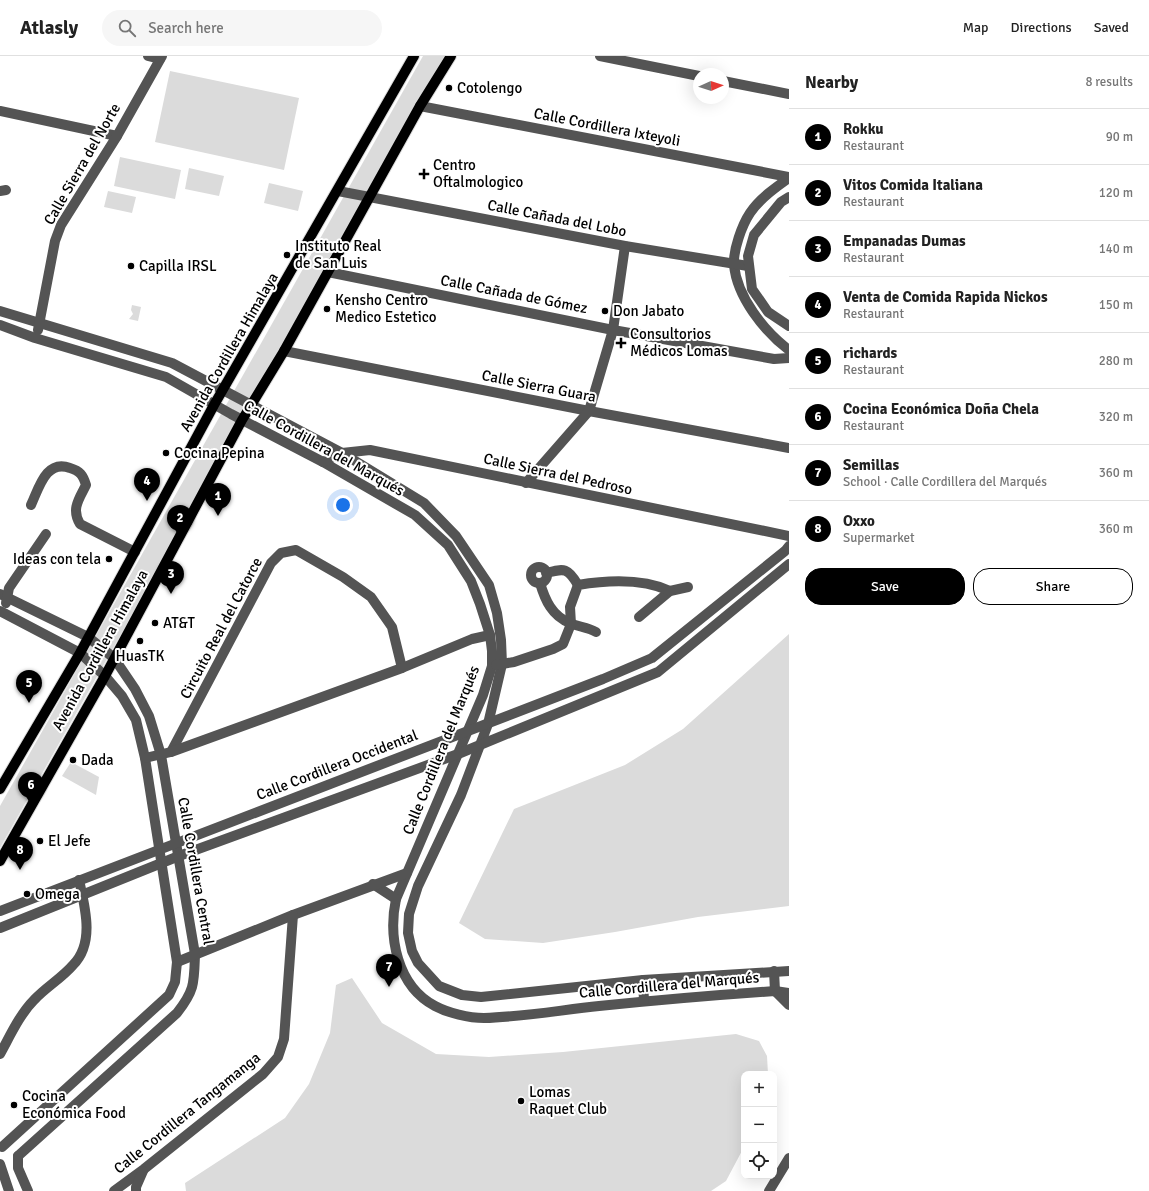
<!DOCTYPE html>
<meta charset="utf-8">
<style>
body{margin:0;font-family:Signika,sans-serif;background:#f6f6f6;color:#222}
.controls{position:absolute;right:12px;bottom:12px;display:grid;overflow:hidden;border-radius:8px;box-shadow:0 4px 16px #0002}
.controls button{width:36px;height:36px;display:grid;place-items:center;padding:0;border:0;border-bottom:1px solid #e0e0e0;background:#fff;color:#222;font:20px sans-serif}
.compass{position:absolute;left:693px;top:12px;width:36px;height:36px;border-radius:50%;background:#fff;box-shadow:0 4px 16px #0002;rotate:87deg}
.you{position:absolute;left:343px;top:449px;width:14px;height:14px;margin:-10px;border:3px solid #fff;border-radius:50%;background:#1a73e8;box-shadow:0 0 0 6px #1a73e833}
.badge{display:grid;place-items:center;width:26px;height:26px;border-radius:50%;background:#000;color:#fff;font-size:13px;font-weight:700}
.pin{position:absolute;translate:-50% -33px;filter:drop-shadow(0 1px 2px #0008)}
.pin::after{content:'';position:absolute;top:21px;width:14px;height:12px;background:inherit;clip-path:polygon(0 0,100% 0,50% 100%)}
.list{margin:0;padding:0;list-style:none}
h2{display:flex;justify-content:space-between;align-items:center;height:52px;margin:0;padding:0 16px;font-size:17px}
h2 small{font-size:13px;font-weight:400;color:#767676}
.list li{display:grid;grid-template-columns:26px 1fr auto;gap:12px;align-items:center;box-sizing:border-box;height:56px;padding:0 16px;border-top:1px solid #e0e0e0}
.list b{display:block;font-size:15px;white-space:nowrap}
.list p{margin:0;font-size:13px;white-space:nowrap;color:#767676}
.list em{font-size:13px;font-style:normal;color:#767676}
.actions{display:flex;gap:8px;padding:12px 16px}
.actions a{flex:1;padding:9px 0;border:1px solid #000;border-radius:16px;text-align:center;font-size:14px;color:#000}
.actions .main{background:#000;color:#fff}
.icon{flex:none;width:22px;height:22px;fill:none;stroke:currentColor;stroke-width:2;stroke-linecap:round;stroke-linejoin:round}
.map{position:relative;flex:none;width:789px;height:1135px;overflow:hidden}
header{display:flex;align-items:center;gap:24px;box-sizing:border-box;height:56px;padding:0 20px;background:#fff;border-bottom:1px solid #e0e0e0}
header strong{font-size:19px}
nav{display:flex;gap:22px;margin-inline-start:auto;font-size:14px}
.search{width:280px;height:36px;background:#f6f6f6;display:flex;align-items:center;gap:10px;box-sizing:border-box;padding:0 14px;border-radius:22px;color:#767676;font-size:15px}
main{display:flex}
aside{flex:1;background:#fff}
.map>svg:first-child{display:block}
.green{fill:#dbdbdb}
.lines{fill:none;stroke-linecap:round;stroke-linejoin:round}
.major-casing{stroke:#dbdbdb;stroke-width:12}
.minor{stroke:#545454;stroke-width:10}
.major{stroke:#000;stroke-width:10}
.poi-dot{fill:#000;stroke:#fff;stroke-width:1.5}
.labels{text-anchor:middle;dominant-baseline:central;stroke-width:4;stroke-linejoin:round;paint-order:stroke}
.poi-label{font-size:15px;fill:#000;stroke:#fff;text-anchor:start}
.street-label{font-size:15px;fill:#000;stroke:#fff}
</style>
<header>
<strong>Atlasly</strong>
<div class="search"><svg class="icon" aria-label="search" viewBox="0 0 24 24"><circle cx="10" cy="10" r="6"/><path d="M15 15l6 6"/></svg>Search here</div>
<nav><a>Map</a><a>Directions</a><a>Saved</a></nav>
</header>
<main>
<div class="map">
<svg width="789" height="1135" viewBox="0 0 789 1135">
<rect width="100%" height="100%" fill="#fff"/>
<g class="green">
<polygon points="423,0 448,0 0,792 0,750"/>
<polygon points="170,15 299,42 284,114 155,86"/>
<polygon points="120,101 181,114 175,143 114,130"/>
<polygon points="189,112 224,120 219,140 185,133"/>
<polygon points="269,127 303,135 298,155 264,147"/>
<polygon points="108,135 136,141 132,157 104,151"/>
<polygon points="132,249 141,251 138,265 129,263 133,258 131,254"/>
<polygon points="789,578 789,850 698,861 615,876 543,887 485,883 459,867 514,753 625,709 683,673"/>
<polygon points="71,706 99,721 96,739 62,720"/>
<polygon points="352,922 382,967 436,998 489,1001 563,996 736,978 759,985 767,1000 768,1018 744,1018 744,1091 726,1125 711,1135 186,1135 185,1127 285,1062 309,1028 330,977 336,929"/>
</g>
<g class="lines">
<defs>
<g id="major">
<polyline points="0,733 80,597 214,349 414,0"/>
<polyline points="0,805 105,620 242,364 284,295 420,50 451,0"/>
</g>
</defs>
<use href="#major" class="major-casing"/>
<g class="minor">
<polyline points="148,0 160,3"/>
<polyline points="600,0 699,20"/>
<polyline points="723,25 789,38"/>
<polyline points="420,50 789,121"/>
<polyline points="0,55 117,80"/>
<path d="M789 122C776 131 759 143 750 157 742 169 733 194 734 209 737 241 764 275 789 294"/>
<polyline points="0,135 6,134"/>
<polyline points="338,135 625,190 748,210"/>
<polyline points="789,141 781,146 754,179 748,200 752,233 768,256 789,270"/>
<polyline points="328,216 613,274 774,303 789,302"/>
<polyline points="0,255 172,307 342,397 424,447 456,480 489,529 497,557 501,584 502,608 488,668 461,739 418,830 409,858 408,877 412,895 418,907 439,930 462,939 481,941 643,924 789,915"/>
<path d="M0 269 35 282 166 321 231 358 323 406 415 459 448 489 471 525 480 548 490 579 492 595V610L483 639 396 843C388 881 397 930 435 950 448 957 469 962 484 962 522 961 561 954 599 950 658 944 716 939 775 935L789 937"/>
<polyline points="38,274 55,185 61,169 117,80 162,0"/>
<polyline points="284,295 589,355 789,392"/>
<polyline points="323,406 342,397 370,394 789,480"/>
<polyline points="526,427 589,355 613,274 625,190"/>
<path d="M31 449C39 432 46 403 70 412 80 415 83 419 86 429 79 443 71 453 80 468L135 496"/>
<circle cx="539" cy="519" r="8"/>
<path d="M546 517C565 512 568 512 578 529"/>
<path d="M540 527C545 544 552 560 570 567 579 571 587 571 596 576"/>
<path d="M0 538 88 581 114 602 135 633 149 660 161 699 195 898C194 927 195 934 177 957L18 1100"/>
<polyline points="6,547 9,532 46,478"/>
<polyline points="0,555 80,597 105,620 122,640 136,664 145,702 177,906 175,926 169,939 2,1091"/>
<polyline points="639,561 670,535 688,531"/>
<path d="M496 609 514 606 553 593 563 588 571 568 570 551 578 529C608 524 642 522 670 535"/>
<polyline points="171,696 271,507 281,497 296,494 343,521 371,541 392,571 402,612"/>
<polyline points="145,702 171,696 402,612 472,583 490,579"/>
<polyline points="373,828 396,843"/>
<polyline points="0,855 603,623 652,602 785,495 789,490"/>
<polyline points="0,872 179,800 458,698 658,616 789,508"/>
<polyline points="177,906 293,859 407,817"/>
<polyline points="774,915 775,935 789,949"/>
<polyline points="643,924 644,945"/>
<path d="M0 998C10 980 20 958 34 944 46 931 62 922 73 909 95 887 85 851 79 824"/>
<polyline points="18,1100 18,1112 28,1135"/>
<polyline points="0,1108 9,1135"/>
<polyline points="114,1135 144,1113 263,1018 278,1001 284,983 293,859"/>
<polyline points="136,1135 136,1131 143,1115"/>
<polyline points="769,1135 789,1102"/>
</g>
<use href="#major" class="major"/>
</g>
<g class="poi-dot">
<circle cx="449" cy="32" r="4"/>
<path d="M422 112h4v4h4v4h-4v4h-4v-4h-4v-4h4z"/>
<circle cx="287" cy="199" r="4"/>
<circle cx="131" cy="210" r="4"/>
<circle cx="327" cy="253" r="4"/>
<circle cx="605" cy="255" r="4"/>
<path d="M619 281h4v4h4v4h-4v4h-4v-4h-4v-4h4z"/>
<circle cx="166" cy="397" r="4"/>
<circle cx="109" cy="503" r="4"/>
<circle cx="155" cy="567" r="4"/>
<circle cx="140" cy="585" r="4"/>
<circle cx="73" cy="704" r="4"/>
<circle cx="40" cy="785" r="4"/>
<circle cx="27" cy="838" r="4"/>
<circle cx="521" cy="1045" r="4"/>
<circle cx="14" cy="1049" r="4"/>
</g>
<g class="labels">
<g class="poi-label">
<text x="457" y="32">Cotolengo</text>
<text x="433" y="109">Centro<tspan x="433" dy="17">Oftalmologico</tspan></text>
<text x="295" y="190">Instituto Real<tspan x="295" dy="17">de San Luis</tspan></text>
<text x="139" y="210">Capilla IRSL</text>
<text x="335" y="244">Kensho Centro<tspan x="335" dy="17">Medico Estetico</tspan></text>
<text x="613" y="255">Don Jabato</text>
<text x="630" y="278">Consultorios<tspan x="630" dy="17">Médicos Lomas</tspan></text>
<text x="174" y="397">Cocina Pepina</text>
<text x="101" y="503" text-anchor="end">Ideas con tela</text>
<text x="163" y="567">AT&amp;T</text>
<text x="140" y="600" text-anchor="middle">HuasTK</text>
<text x="81" y="704">Dada</text>
<text x="48" y="785">El Jefe</text>
<text x="35" y="838">Omega</text>
<text x="529" y="1036">Lomas<tspan x="529" dy="17">Raquet Club</tspan></text>
<text x="22" y="1040">Cocina<tspan x="22" dy="17">Económica Food</tspan></text>
</g>
<g class="street-label">
<text transform="translate(607 71) rotate(11)">Calle Cordillera Ixteyoli</text>
<text transform="translate(82 108) rotate(-60)">Calle Sierra del Norte</text>
<text transform="translate(557 162) rotate(11)">Calle Cañada del Lobo</text>
<text transform="translate(514 238) rotate(11)">Calle Cañada de Gómez</text>
<text transform="translate(229 296) rotate(-60)">Avenida Cordillera Himalaya</text>
<text transform="translate(539 330) rotate(11)">Calle Sierra Guara</text>
<text transform="translate(324 392) rotate(29)">Calle Cordillera del Marqués</text>
<text transform="translate(558 418) rotate(12)">Calle Sierra del Pedroso</text>
<text transform="translate(221 572) rotate(-62)">Circuito Real del Catorce</text>
<text transform="translate(100 594) rotate(-61)">Avenida Cordillera Himalaya</text>
<text transform="translate(441 694) rotate(-68)">Calle Cordillera del Marqués</text>
<text transform="translate(337 709) rotate(-21)">Calle Cordillera Occidental</text>
<text transform="translate(196 815) rotate(80)">Calle Cordillera Central</text>
<text transform="translate(669 929) rotate(-5)">Calle Cordillera del Marqués</text>
<text transform="translate(187 1057) rotate(-39)">Calle Cordillera Tangamanga</text>
</g>
</g>
</svg>
<div class="controls">
<button>+</button>
<button>−</button>
<button><svg class="icon" aria-label="locate" viewBox="0 0 24 24"><circle cx="12" cy="12" r="6"/><path d="M12 2v4M12 18v4M2 12h4M18 12h4"/></svg></button>
</div>
<svg class="compass" viewBox="-18 -18 36 36"><path d="M0-13l5 13h-10z" fill="#e53935"/><path d="M0 13l5-13h-10z" fill="#767676"/></svg>
<div class="you"></div>
<div class="pin badge" style="left:218px;top:460px">1</div>
<div class="pin badge" style="left:180px;top:482px">2</div>
<div class="pin badge" style="left:171px;top:538px">3</div>
<div class="pin badge" style="left:147px;top:445px">4</div>
<div class="pin badge" style="left:29px;top:647px">5</div>
<div class="pin badge" style="left:31px;top:749px">6</div>
<div class="pin badge" style="left:389px;top:931px">7</div>
<div class="pin badge" style="left:20px;top:814px">8</div>
</div>
<aside>
<h2>Nearby<small>8 results</small></h2>
<ul class="list">
<li><span class="badge">1</span><div><b>Rokku</b><p>Restaurant</p></div><em>90 m</em></li>
<li><span class="badge">2</span><div><b>Vitos Comida Italiana</b><p>Restaurant</p></div><em>120 m</em></li>
<li><span class="badge">3</span><div><b>Empanadas Dumas</b><p>Restaurant</p></div><em>140 m</em></li>
<li><span class="badge">4</span><div><b>Venta de Comida Rapida Nickos</b><p>Restaurant</p></div><em>150 m</em></li>
<li><span class="badge">5</span><div><b>richards</b><p>Restaurant</p></div><em>280 m</em></li>
<li><span class="badge">6</span><div><b>Cocina Económica Doña Chela</b><p>Restaurant</p></div><em>320 m</em></li>
<li><span class="badge">7</span><div><b>Semillas</b><p>School · Calle Cordillera del Marqués</p></div><em>360 m</em></li>
<li><span class="badge">8</span><div><b>Oxxo</b><p>Supermarket</p></div><em>360 m</em></li>
</ul>
<div class="actions"><a class="main">Save</a><a>Share</a></div>
</aside>
</main>
